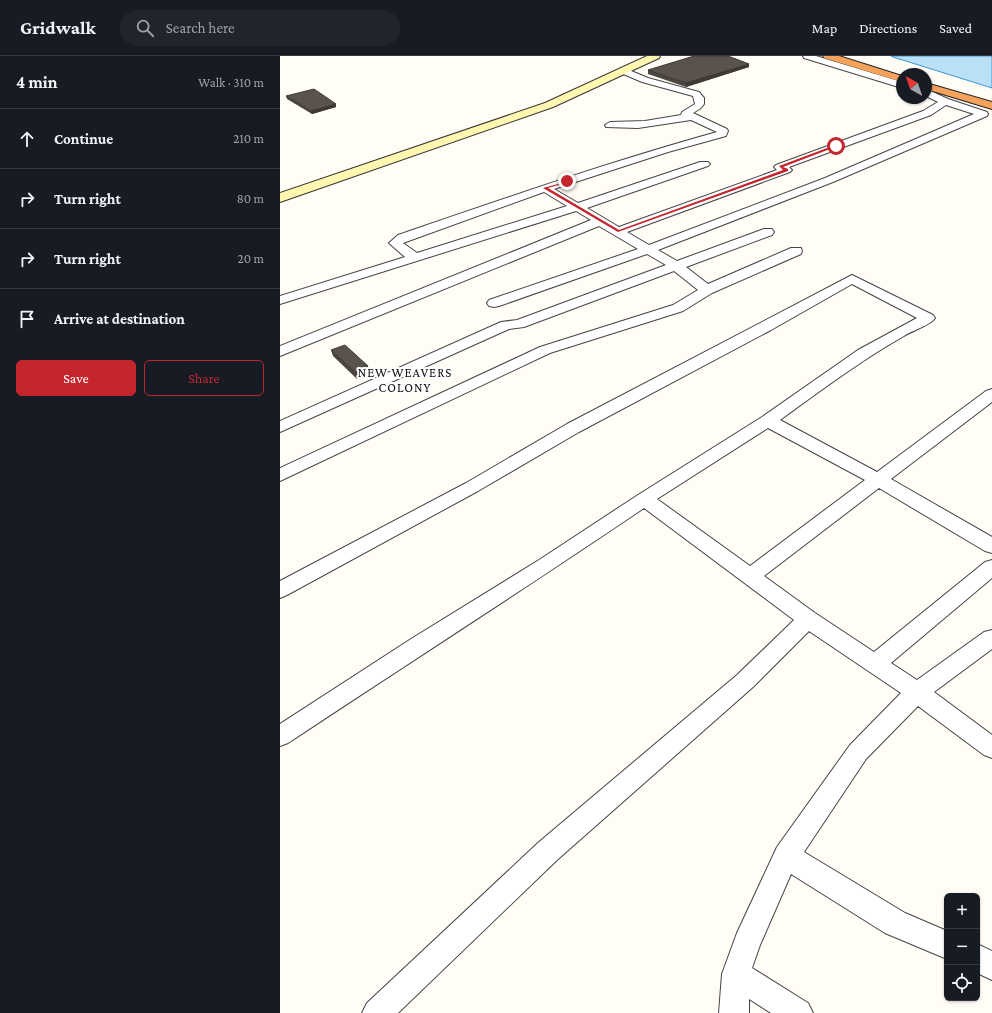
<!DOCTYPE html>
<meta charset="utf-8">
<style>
body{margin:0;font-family:"Crimson Pro",serif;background:#20242c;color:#f1f3f6}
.controls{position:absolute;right:12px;bottom:12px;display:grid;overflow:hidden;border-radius:6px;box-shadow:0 1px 3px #0004}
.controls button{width:36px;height:36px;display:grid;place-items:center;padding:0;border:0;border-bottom:1px solid #363941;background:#171b24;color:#f1f3f6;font:20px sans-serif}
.compass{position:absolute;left:616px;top:12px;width:36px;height:36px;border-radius:50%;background:#171b24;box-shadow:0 1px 3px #0004;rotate:320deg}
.stop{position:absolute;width:12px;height:12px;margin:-9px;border:3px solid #c4262e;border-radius:50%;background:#fff}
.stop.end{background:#c4262e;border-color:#fff;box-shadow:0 1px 4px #0008}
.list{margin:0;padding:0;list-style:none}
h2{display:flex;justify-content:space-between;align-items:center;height:52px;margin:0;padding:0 16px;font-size:17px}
h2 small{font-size:13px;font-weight:400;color:#9ea1a6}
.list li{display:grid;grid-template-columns:26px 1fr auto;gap:12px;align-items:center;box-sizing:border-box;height:60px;padding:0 16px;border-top:1px solid #363941}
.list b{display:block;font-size:15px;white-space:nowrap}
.list em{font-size:13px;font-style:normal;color:#9ea1a6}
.actions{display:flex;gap:8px;padding:12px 16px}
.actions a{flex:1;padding:9px 0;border:1px solid #c4262e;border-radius:6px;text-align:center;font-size:14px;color:#c4262e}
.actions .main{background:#c4262e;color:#fff}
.icon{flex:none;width:22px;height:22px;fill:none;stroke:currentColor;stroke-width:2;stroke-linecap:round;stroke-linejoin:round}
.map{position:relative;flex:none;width:712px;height:957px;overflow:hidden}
header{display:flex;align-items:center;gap:24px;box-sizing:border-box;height:56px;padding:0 20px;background:#171b24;border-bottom:1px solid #363941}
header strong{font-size:19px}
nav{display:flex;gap:22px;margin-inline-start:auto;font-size:14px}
.search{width:280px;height:36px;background:#20242c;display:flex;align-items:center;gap:10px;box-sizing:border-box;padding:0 14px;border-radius:22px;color:#9ea1a6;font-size:15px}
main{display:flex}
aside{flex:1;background:#171b24}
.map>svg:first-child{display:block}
.water{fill:#b9e0f7;stroke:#3f96cf}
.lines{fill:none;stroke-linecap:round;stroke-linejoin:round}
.street-casing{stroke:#444;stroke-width:2}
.secondary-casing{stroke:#333;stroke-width:2}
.highway-casing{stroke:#222;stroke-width:2}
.street{fill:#fff;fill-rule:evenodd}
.secondary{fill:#fff6b0;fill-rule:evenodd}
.highway{fill:#f5a25d;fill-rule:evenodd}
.wall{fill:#4d4742}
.shaded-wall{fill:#3f3936}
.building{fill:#5a524d;stroke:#3f3936}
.route{fill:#c4262e}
.labels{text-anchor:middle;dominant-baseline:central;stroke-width:4;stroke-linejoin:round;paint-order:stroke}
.neighbourhood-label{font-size:13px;letter-spacing:1px;fill:#111;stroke:#fff}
</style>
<header>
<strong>Gridwalk</strong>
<div class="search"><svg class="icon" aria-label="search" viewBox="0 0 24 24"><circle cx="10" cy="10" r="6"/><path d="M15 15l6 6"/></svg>Search here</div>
<nav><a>Map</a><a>Directions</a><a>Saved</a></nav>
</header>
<main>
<aside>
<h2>4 min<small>Walk · 310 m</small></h2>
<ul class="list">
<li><svg class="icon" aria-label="ahead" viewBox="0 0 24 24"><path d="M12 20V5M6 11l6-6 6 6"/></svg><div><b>Continue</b></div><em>210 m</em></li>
<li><svg class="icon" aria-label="right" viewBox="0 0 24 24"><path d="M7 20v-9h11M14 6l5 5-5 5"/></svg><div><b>Turn right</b></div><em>80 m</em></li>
<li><svg class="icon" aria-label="right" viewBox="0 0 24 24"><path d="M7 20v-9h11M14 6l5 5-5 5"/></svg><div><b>Turn right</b></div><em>20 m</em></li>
<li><svg class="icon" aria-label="arrive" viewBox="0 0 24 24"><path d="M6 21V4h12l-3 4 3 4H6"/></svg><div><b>Arrive at destination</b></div></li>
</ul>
<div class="actions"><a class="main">Save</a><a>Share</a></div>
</aside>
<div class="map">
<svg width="712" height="957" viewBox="0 0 712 957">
<rect width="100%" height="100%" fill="#fffdf5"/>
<polygon class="water" points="611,0 712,0 712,32 613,1"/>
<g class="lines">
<defs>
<g id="street">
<polygon points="523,0 536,0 622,26 622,32 524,2"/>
<path d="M344 12 368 22 419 36 424 42V48L421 52 413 57 447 73 448 75 446 80 388 96 274 133 298 147 420 106H428L430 108 428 110 307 152 339 171 497 114 494 111 496 109 643 55 658 46 646 40V33L668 43 707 56 708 58 707 60 553 126 378 194 397 205 484 173H492L494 176 492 179 406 211 428 228 511 192H521L522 195 521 198 432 237 403 255 270 297 0 425V412L260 291 393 249 418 234 394 215 244 271 229 273 0 376V365L221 266 237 264 386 209 367 198 219 250 214 251 209 250 207 247 209 244 358 193 319 170 0 300V290L311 164 296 155 0 248V240L125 201 109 187 118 179C223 143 329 106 437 76L411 64 358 72 326 71 325 69 330 66 365 65 401 59 402 56 415 48 413 40 362 26 341 17 339 15 341 13ZM666 49 694 58 545 122 369 189 347 176 510 116 512 114 509 111 651 59ZM264 136 287 150 137 197 123 187Z"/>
<path d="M572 219 653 259 655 262C651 269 631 275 624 280 580 305 540 335 500 364L597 416 706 335 712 333V346L611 423 712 481V497L705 495 599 432 484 520 535 557 594 596 705 506 712 504V522L611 607 637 624 704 576 712 574V593L654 636 712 679V702L704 699 638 650 586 703 524 796 625 857 667 875V903L605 877 511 818 480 889 472 912 528 947 533 957H491L469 943V957H439L442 918 457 877 497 791 570 689 621 637 529 575 473 631 277 804 118 957H82L87 947 259 786 457 619 514 564 364 452C246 532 127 608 8 687L0 690V668L131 583 259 504 358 439 482 361 578 294 637 262 572 228 491 274 299 376 198 435 7 539 0 542V525L186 427 287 368ZM488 372 585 424 470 510 377 443Z"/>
<polygon points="697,888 712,895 712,924 697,917"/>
</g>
<polygon id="secondary" points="367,0 380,0 379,2 273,51 0,146 0,137 265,47"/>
<g id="highway">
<polygon points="543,0 559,0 622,20 622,26 544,2"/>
<polygon points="646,27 712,46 712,53 646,33"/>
</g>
</defs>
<use href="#street" class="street-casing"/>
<use href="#secondary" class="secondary-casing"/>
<use href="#highway" class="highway-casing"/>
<use href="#street" class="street"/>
<use href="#secondary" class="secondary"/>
<use href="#highway" class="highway"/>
</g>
<g class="wall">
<polygon points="469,8 469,11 406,31 368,18 368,14"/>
<polygon points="6,40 56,48 56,51 32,58 7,43"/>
<polygon points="51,294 90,317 77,323 53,300"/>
</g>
<g class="shaded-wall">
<polygon points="469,8 469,11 406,31 406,27"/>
<polygon points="56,48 56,51 32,58 31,55"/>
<polygon points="88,310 90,317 77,323 76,317"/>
</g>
<g class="building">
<polygon points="414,0 448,0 469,8 406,27 368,14"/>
<polygon points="34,33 56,48 31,55 6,40"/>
<polygon points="65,289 88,310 76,317 51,294"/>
</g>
<polygon class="route" points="555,89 558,90 503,111 508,113 508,115 338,176 263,132 289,125 289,126 268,132 339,174 503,114 499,110"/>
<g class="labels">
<g class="neighbourhood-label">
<text x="125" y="316">NEW WEAVERS<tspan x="125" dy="15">COLONY</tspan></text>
</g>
</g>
</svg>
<div class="controls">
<button>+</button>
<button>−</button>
<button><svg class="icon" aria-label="locate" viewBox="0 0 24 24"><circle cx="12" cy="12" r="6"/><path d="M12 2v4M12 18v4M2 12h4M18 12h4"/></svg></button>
</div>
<svg class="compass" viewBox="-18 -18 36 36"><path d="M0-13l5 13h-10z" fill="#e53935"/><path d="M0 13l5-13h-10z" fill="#9ea1a6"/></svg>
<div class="stop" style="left:556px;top:90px"></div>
<div class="stop end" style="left:287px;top:125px"></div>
</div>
</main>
